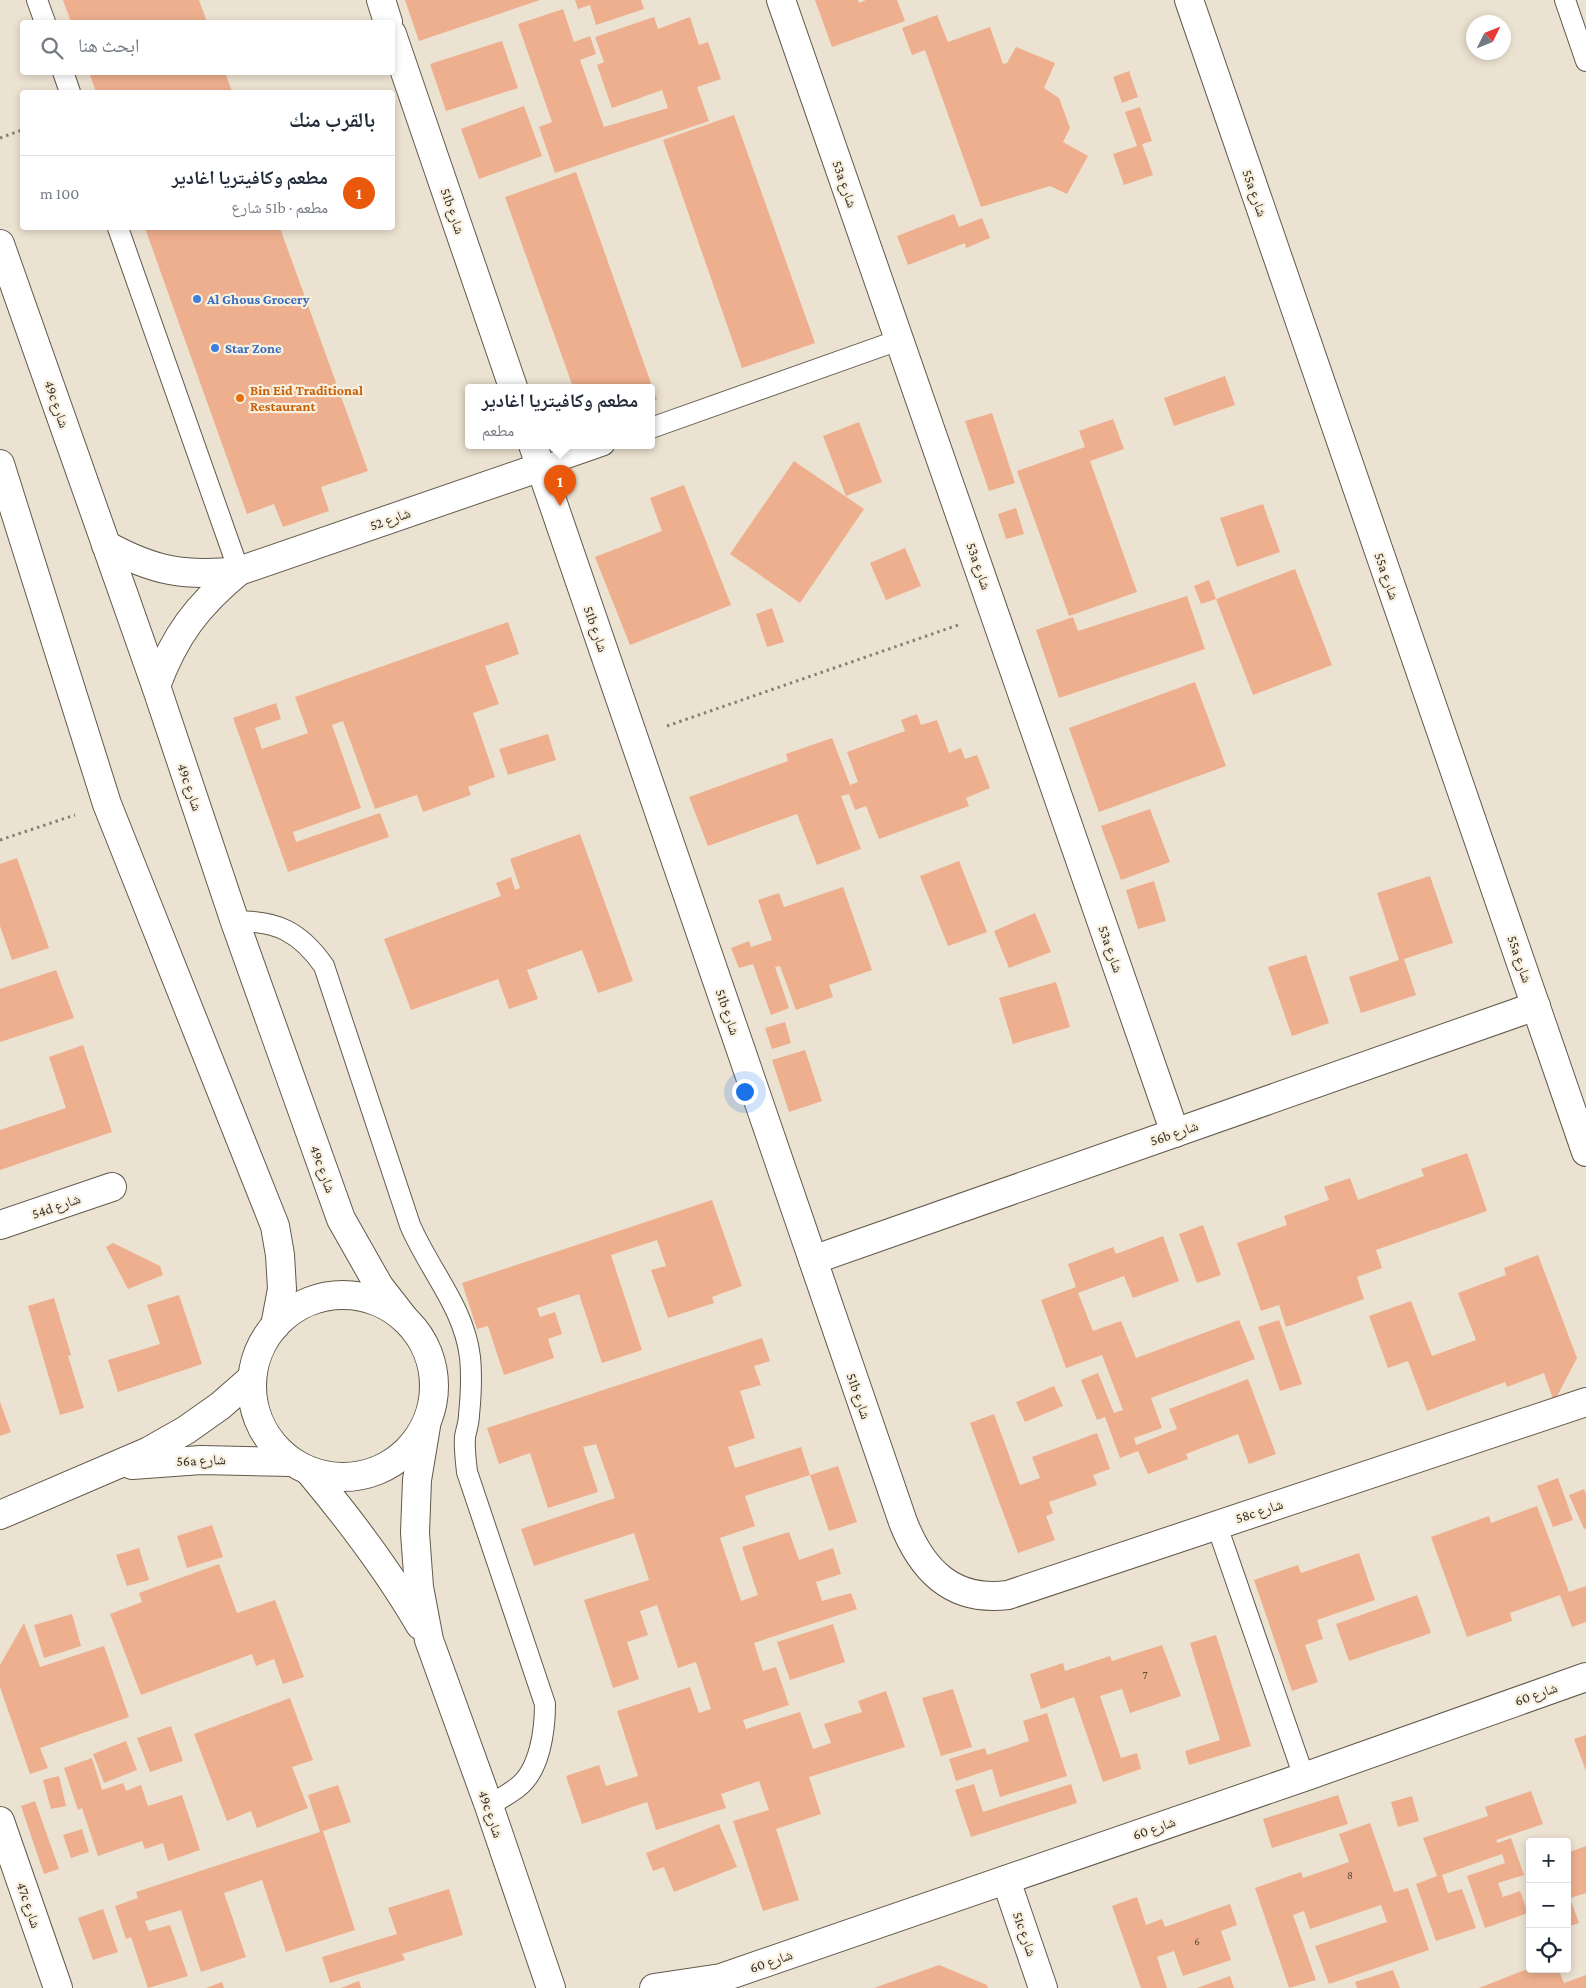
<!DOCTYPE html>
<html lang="ar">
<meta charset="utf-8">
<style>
body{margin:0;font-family:"Crimson Pro","Noto Naskh Arabic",serif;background:#f2f2f3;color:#1f2937;direction:rtl}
.controls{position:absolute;right:15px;bottom:15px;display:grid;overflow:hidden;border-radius:5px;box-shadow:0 2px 8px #0003}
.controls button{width:45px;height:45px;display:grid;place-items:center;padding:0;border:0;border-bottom:1px solid #e0e1e3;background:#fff;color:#1f2937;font:25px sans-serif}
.compass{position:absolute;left:1466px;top:15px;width:45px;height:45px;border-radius:50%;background:#fff;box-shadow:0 2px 8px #0003;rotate:47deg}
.you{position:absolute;left:744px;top:1091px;width:18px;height:18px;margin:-12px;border:4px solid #fff;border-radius:50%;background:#1a73e8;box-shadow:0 0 0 8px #1a73e833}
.badge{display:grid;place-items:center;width:32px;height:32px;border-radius:50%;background:#ea580c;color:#fff;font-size:16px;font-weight:700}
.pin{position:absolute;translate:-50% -41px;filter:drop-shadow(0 1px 2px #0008)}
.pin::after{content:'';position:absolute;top:26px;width:18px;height:15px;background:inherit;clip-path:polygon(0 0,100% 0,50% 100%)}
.popup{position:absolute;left:465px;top:384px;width:190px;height:65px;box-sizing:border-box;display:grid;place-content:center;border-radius:5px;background:#fff;filter:drop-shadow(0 1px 4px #0005);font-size:16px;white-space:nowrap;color:#747a83}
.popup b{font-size:19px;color:#1f2937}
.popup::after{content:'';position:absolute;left:50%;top:100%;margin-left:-10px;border:10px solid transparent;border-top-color:#fff}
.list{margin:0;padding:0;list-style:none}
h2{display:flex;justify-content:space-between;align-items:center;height:65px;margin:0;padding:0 20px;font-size:21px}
h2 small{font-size:16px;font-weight:400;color:#747a83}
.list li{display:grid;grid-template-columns:32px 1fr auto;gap:15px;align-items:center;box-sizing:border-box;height:75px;padding:0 20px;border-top:1px solid #e0e1e3}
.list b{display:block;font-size:19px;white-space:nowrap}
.list p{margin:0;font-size:16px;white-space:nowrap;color:#747a83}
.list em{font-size:16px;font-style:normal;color:#747a83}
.icon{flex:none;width:28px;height:28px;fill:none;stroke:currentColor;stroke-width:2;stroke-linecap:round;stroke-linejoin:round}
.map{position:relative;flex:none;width:1586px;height:1988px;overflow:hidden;direction:ltr}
.search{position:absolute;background:#fff;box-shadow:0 2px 8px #0003;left:20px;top:20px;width:375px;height:55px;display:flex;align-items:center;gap:12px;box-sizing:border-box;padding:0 18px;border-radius:5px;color:#747a83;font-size:19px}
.panel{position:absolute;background:#fff;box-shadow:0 2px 8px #0003;left:20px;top:90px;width:375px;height:140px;border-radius:5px;direction:rtl}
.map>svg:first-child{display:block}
.building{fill:#eeaf8e}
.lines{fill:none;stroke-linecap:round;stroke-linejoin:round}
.lane-casing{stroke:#62594b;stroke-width:22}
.street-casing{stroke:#62594b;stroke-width:30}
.secondary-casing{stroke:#62594b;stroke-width:30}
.path{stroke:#878075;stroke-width:3;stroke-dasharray:2.5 4;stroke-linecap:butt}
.lane{stroke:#fff;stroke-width:20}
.street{stroke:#fff;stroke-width:28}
.secondary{stroke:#fff;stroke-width:28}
.shop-dot{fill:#3f7fe0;stroke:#f9efde;stroke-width:2}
.food-dot{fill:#e8710a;stroke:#f9efde;stroke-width:2}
.labels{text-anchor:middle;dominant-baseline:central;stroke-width:4.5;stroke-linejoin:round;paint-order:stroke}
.number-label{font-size:11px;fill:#614e42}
.street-label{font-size:14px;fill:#322e28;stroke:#f9efde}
.shop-label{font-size:14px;font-weight:bold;fill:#366cbe;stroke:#f9efde;text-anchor:start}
.food-label{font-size:14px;font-weight:bold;fill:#c56008;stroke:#f9efde;text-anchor:start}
</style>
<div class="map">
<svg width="1586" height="1988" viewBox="0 0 1586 1988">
<rect width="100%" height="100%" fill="#ece2d1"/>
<g class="building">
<polygon points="63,0 199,0 207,22 71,22"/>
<polygon points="405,0 540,0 419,41"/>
<polygon points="575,0 641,0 644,9 596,25 590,5 578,9"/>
<polygon points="815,0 858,0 859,3 866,0 897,0 905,21 832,47"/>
<polygon points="563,9 574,42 590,36 596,54 580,60 604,127 668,108 662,90 612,108 597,65 604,62 595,37 654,17 658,29 690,17 699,45 708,42 721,79 697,87 709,121 555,173 539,127 552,122 518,24"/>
<polygon points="937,15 948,42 990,27 1003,64 1007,63 1016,47 1055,63 1044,88 1059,98 1070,128 1063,142 1088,156 1067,194 1050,186 981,207 925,50 912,55 902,28"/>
<polygon points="502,41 518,88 446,111 430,64"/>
<polygon points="1129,71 1138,97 1122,103 1113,77"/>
<polygon points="89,72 225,72 232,92 96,92"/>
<polygon points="524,106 542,156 479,179 461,129"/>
<polygon points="1140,107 1152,141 1142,144 1153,175 1124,185 1113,154 1137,146 1125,112"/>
<polygon points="734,115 815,343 742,368 663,140"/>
<polygon points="576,172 657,400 651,402 651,387 573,387 505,197"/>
<polygon points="954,214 959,227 982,218 990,238 966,248 965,243 908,265 897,236"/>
<polygon points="145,228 280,228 368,471 321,487 329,511 283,527 274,504 247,514"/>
<polygon points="1225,376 1235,405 1174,426 1164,398"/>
<polygon points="992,413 1015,483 989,491 965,421"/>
<polygon points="1113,419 1124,449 1090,461 1137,592 1069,616 1017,471 1085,447 1079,431"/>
<polygon points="859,422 882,482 846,496 823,436"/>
<polygon points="794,461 864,509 800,603 730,554"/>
<polygon points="684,485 731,605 630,645 595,557 662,531 650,498"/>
<polygon points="1263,504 1280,552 1237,567 1220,518"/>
<polygon points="1016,508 1024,534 1006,539 998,514"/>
<polygon points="905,548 921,586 886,600 870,563"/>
<polygon points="1295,569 1332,665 1253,695 1216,599"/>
<polygon points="1209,580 1216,599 1201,604 1194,586"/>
<polygon points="1187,596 1205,649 1059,698 1036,630 1073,617 1078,631"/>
<polygon points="772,608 784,642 767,647 756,614"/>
<polygon points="508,622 519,654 485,666 499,704 473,713 495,777 468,787 471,795 423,812 417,795 375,809 343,721 332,725 361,808 293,832 296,842 380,813 389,837 288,872 233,718 276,703 281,719 255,728 262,749 308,733 295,697"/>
<polygon points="1195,682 1226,766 1099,812 1069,728"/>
<polygon points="917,714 921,725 937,720 949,753 961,748 965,759 977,755 990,788 966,798 969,806 879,839 866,806 855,810 849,794 841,796 861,849 817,865 797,814 708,846 689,797 788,761 786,754 832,738 850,785 858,782 847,752 905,731 901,720"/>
<polygon points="548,734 556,760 508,775 499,749"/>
<polygon points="1150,809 1170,862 1121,880 1101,826"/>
<polygon points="580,834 633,981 598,993 582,950 527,970 538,999 509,1009 498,979 411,1010 384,939 501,896 496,883 511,877 515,890 520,888 510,859"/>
<polygon points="17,858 49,948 12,960 0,926 0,864"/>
<polygon points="959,861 987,932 948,946 920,876"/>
<polygon points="1430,876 1453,943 1404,959 1416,995 1361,1013 1349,977 1399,960 1377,893"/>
<polygon points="1154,881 1166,921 1138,929 1126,890"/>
<polygon points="843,887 872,970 829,985 833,997 796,1010 780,966 775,967 789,1008 771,1015 753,964 739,968 731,948 749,941 751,947 772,940 758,900 779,893 784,907"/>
<polygon points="1035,913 1051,952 1009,968 994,931"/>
<polygon points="1306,955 1329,1023 1292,1036 1268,967"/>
<polygon points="56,970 74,1018 0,1042 0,989"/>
<polygon points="1056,982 1070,1027 1013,1044 999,998"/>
<polygon points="785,1022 791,1043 772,1049 765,1028"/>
<polygon points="83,1045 112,1132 0,1170 0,1130 66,1108 49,1057"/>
<polygon points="805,1050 822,1101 789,1112 772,1060"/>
<polygon points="1467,1153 1487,1211 1376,1250 1382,1268 1357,1277 1364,1299 1286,1327 1279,1305 1261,1311 1237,1243 1287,1225 1284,1216 1329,1200 1324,1187 1350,1178 1358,1200 1424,1176 1421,1169"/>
<polygon points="712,1200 742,1286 712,1297 714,1303 668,1318 651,1270 666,1266 657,1240 611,1255 642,1350 602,1363 579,1294 537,1308 540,1317 555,1312 562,1334 548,1339 554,1358 504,1375 488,1326 477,1329 462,1283"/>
<polygon points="1203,1225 1221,1275 1197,1283 1179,1234"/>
<polygon points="1163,1236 1179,1281 1133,1298 1124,1276 1078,1293 1093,1331 1121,1321 1136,1358 1239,1320 1255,1359 1151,1398 1162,1428 1134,1438 1136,1445 1177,1429 1169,1409 1248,1379 1276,1454 1249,1464 1238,1434 1186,1454 1188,1459 1148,1474 1138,1451 1120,1458 1105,1417 1097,1420 1081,1380 1098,1373 1114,1413 1123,1410 1102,1355 1066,1368 1041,1300 1076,1287 1068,1264 1113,1247 1116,1254"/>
<polygon points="113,1243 160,1266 163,1275 128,1289 106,1247"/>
<polygon points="1538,1255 1577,1358 1554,1402 1544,1373 1507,1387 1505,1382 1427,1411 1408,1361 1388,1368 1369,1316 1411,1301 1432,1356 1476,1340 1458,1293 1506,1275 1504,1268"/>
<polygon points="179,1295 202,1364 118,1392 108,1360 160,1344 147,1305"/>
<polygon points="54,1298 71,1355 68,1356 84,1408 60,1415 28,1306"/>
<polygon points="1279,1320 1302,1384 1280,1391 1258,1327"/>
<polygon points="762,1338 770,1361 754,1366 761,1385 740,1391 755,1438 728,1447 735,1468 801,1447 810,1475 838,1466 857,1522 829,1531 810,1475 745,1496 755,1526 720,1538 741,1601 758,1595 742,1547 789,1532 799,1560 833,1548 841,1574 816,1582 822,1601 851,1593 857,1609 754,1643 763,1671 776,1667 789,1705 743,1720 746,1729 800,1712 813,1749 831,1743 824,1724 862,1712 858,1701 886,1691 905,1747 809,1777 821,1814 776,1829 799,1900 763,1911 733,1821 769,1810 759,1781 721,1794 726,1808 656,1830 647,1802 582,1824 566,1776 599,1765 606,1786 638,1776 617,1711 690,1687 699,1713 711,1709 696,1662 678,1668 657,1605 640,1611 648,1635 627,1642 639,1679 613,1688 584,1600 649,1580 634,1533 534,1566 521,1529 615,1498 596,1444 583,1447 598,1492 548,1508 530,1453 499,1464 487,1428"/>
<polygon points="1054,1386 1063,1406 1025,1422 1016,1402"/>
<polygon points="0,1402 11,1432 0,1436"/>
<polygon points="994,1414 1020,1485 1040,1478 1032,1457 1097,1433 1110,1469 1093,1475 1097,1485 1049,1502 1053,1513 1046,1516 1055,1540 1018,1553 970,1423"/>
<polygon points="1558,1478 1573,1520 1553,1527 1537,1486"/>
<polygon points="1584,1489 1586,1494 1586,1528 1584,1529 1569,1495"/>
<polygon points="1537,1506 1569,1592 1586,1586 1586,1622 1572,1627 1560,1595 1510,1613 1512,1621 1467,1637 1431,1537 1489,1516 1491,1523"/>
<polygon points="212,1525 223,1557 187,1568 177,1536"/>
<polygon points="139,1548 149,1580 127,1586 116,1555"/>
<polygon points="1359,1553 1375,1600 1317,1620 1323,1639 1305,1645 1318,1682 1292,1691 1254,1580 1298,1565 1301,1573"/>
<polygon points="219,1564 237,1613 275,1600 304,1677 283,1684 274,1659 256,1666 252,1654 141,1695 110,1614 142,1602 139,1593"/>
<polygon points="1417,1595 1431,1633 1349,1661 1336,1624"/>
<polygon points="72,1614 81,1646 44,1658 34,1625"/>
<polygon points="24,1623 40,1667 104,1646 129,1717 40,1748 48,1768 30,1774 0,1687 0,1665"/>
<polygon points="833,1624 845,1662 790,1680 777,1642"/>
<polygon points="1216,1635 1251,1746 1189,1765 1185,1751 1220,1740 1190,1643"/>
<polygon points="1162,1645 1181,1696 1130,1713 1122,1689 1100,1696 1121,1758 1137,1753 1141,1769 1103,1782 1074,1697 1041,1709 1030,1674 1063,1663 1065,1671 1110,1656 1112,1661"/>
<polygon points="953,1689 972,1747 941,1756 922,1698"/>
<polygon points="290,1698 313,1760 292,1767 308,1808 257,1828 251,1811 227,1821 194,1734"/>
<polygon points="1047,1713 1067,1776 1000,1797 992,1769 956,1781 949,1759 985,1748 987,1755 1029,1741 1023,1721"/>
<polygon points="171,1726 183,1761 150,1772 137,1738"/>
<polygon points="1586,1735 1586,1771 1574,1739"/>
<polygon points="126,1741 137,1770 104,1783 93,1754"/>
<polygon points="92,1758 102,1790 123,1783 126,1791 141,1785 148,1806 182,1795 200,1850 168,1861 163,1843 145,1849 142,1841 98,1856 82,1808 78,1810 64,1768"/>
<polygon points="59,1776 66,1806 51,1809 43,1780"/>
<polygon points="974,1784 983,1812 1071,1784 1077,1803 971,1837 955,1790"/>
<polygon points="338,1785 351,1822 323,1831 355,1930 286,1952 262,1880 224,1893 246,1957 201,1972 181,1910 145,1921 149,1931 170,1925 188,1976 148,1988 131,1937 126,1939 115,1906 138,1898 136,1892 320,1832 308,1795"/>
<polygon points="1531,1791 1543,1824 1496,1840 1498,1843 1511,1838 1524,1875 1498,1883 1503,1897 1520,1891 1528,1913 1485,1928 1467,1876 1505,1863 1502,1854 1442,1875 1448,1893 1462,1889 1476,1928 1436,1941 1416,1884 1437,1876 1423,1838 1488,1816 1485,1807"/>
<polygon points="1338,1795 1348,1824 1272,1848 1263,1819"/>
<polygon points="1412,1796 1419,1821 1398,1827 1391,1802"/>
<polygon points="35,1801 59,1869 44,1874 21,1806"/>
<polygon points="1370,1823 1394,1892 1408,1888 1429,1950 1329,1984 1315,1946 1387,1922 1381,1905 1310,1929 1304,1911 1293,1915 1316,1980 1289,1988 1255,1888 1301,1872 1303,1878 1349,1862 1339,1834"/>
<polygon points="719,1824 737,1867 674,1892 664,1867 653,1871 646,1853"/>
<polygon points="82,1829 89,1852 71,1858 63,1835"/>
<polygon points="1586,1846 1586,1893 1570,1898 1579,1923 1567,1927 1567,1853"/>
<polygon points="449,1889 463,1935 402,1954 405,1960 330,1983 322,1957 397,1934 388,1908"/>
<polygon points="1137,1897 1146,1925 1162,1919 1165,1927 1230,1904 1237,1925 1221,1931 1231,1960 1183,1976 1174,1951 1157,1957 1167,1988 1141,1988 1112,1906"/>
<polygon points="103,1909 118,1952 93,1960 78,1918"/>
<polygon points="939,1965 987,1985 988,1988 874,1988"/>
<polygon points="1530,1968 1530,1969 1558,1969 1564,1983 1586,1975 1586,1988 1479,1988"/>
<polygon points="1393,1970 1400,1988 1357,1988 1355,1982"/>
<polygon points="1230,1976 1234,1988 1197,1988"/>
<polygon points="359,1981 361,1988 341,1988"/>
<polygon points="222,1982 224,1988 206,1988"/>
</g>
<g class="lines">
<defs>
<g id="lane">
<polyline points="37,0 45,22"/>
<polyline points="1565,0 1586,61"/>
<polyline points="63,72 70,92"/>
<polyline points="118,228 239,571"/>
<polyline points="651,428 899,340"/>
<polyline points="541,467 604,445"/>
<path d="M235 922C276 919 301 933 324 966L410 1225C429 1270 464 1307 470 1357 472 1377 471 1395 469 1415 469 1423 466 1430 465 1437 464 1449 466 1461 467 1472L545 1704C545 1730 540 1770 518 1787 509 1794 498 1800 489 1806"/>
<polyline points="1217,1526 1304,1777"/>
</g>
<g id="street">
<polyline points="381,0 388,22"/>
<polyline points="781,0 1175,1133"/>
<polyline points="1189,0 1586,1152"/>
<polyline points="392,34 513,387"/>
<path d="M533 445 903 1522C922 1571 953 1602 1008 1595L1586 1402"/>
<path d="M106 545C153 571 185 577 239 571L541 467"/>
<path d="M156 686C175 635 197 606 239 571"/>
<polyline points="0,1225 112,1187"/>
<polyline points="813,1260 1536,1006"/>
<polyline points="426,1426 417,1480 415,1533 419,1587 429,1640 489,1806 551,1988"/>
<polyline points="132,1465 201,1460 292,1462"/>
<path d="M309 1471C350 1520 388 1570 420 1625"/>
<polyline points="0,1515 149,1451 186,1430 220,1406 252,1378"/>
<polyline points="0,1821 58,1988"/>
<polyline points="1006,1880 1043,1988"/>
<polyline points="654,1988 721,1978 1304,1777 1586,1677"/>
</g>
<g id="secondary">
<polyline points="0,244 156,686 235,922 341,1219 379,1286 404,1318"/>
<polyline points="0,464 107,804 275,1226 280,1255 282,1289 275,1326"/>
<circle cx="343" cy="1386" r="91"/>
</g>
</defs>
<use href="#lane" class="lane-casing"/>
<use href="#street" class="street-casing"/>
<use href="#secondary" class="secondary-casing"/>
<g class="path">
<polyline points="0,138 22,130"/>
<polyline points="667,726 961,624"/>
<polyline points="0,840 75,815"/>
</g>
<use href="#lane" class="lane"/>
<use href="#street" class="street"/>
<use href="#secondary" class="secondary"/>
</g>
<g class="shop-dot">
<circle cx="197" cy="299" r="5"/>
<circle cx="215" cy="348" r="5"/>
</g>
<circle class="food-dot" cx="240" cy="398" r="5"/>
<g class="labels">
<g class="number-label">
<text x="1145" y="1675">7</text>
<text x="1350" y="1875">8</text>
<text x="1197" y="1941">6</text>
</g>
<g class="street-label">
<text transform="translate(845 184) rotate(71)">53a شارع</text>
<text transform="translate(1255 193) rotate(71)">55a شارع</text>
<text transform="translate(453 211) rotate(71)">51b شارع</text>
<text transform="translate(57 404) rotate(71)">49c شارع</text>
<text transform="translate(390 519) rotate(-19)">شارع 52</text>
<text transform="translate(979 566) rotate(71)">53a شارع</text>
<text transform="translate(1387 576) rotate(71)">55a شارع</text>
<text transform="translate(596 629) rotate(71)">51b شارع</text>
<text transform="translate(190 787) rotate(71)">49c شارع</text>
<text transform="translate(1111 949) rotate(71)">53a شارع</text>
<text transform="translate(1520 959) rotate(71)">55a شارع</text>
<text transform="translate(728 1012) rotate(71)">51b شارع</text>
<text transform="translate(1174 1133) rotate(-19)">56b شارع</text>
<text transform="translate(323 1169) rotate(70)">49c شارع</text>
<text transform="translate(56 1206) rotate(-19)">54d شارع</text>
<text transform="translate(859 1396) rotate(71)">51b شارع</text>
<text transform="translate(201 1460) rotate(-2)">56a شارع</text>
<text transform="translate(1259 1511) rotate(-18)">58c شارع</text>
<text transform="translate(1536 1694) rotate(-19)">شارع 60</text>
<text transform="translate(491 1814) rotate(71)">49c شارع</text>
<text transform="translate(1154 1828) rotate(-19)">شارع 60</text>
<text transform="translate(29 1905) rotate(71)">47c شارع</text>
<text transform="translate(1025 1934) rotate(71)">51c شارع</text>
<text transform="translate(771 1961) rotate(-19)">شارع 60</text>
</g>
<g class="shop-label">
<text x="207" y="299">Al Ghous Grocery</text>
<text x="225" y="348">Star Zone</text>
</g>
<g class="food-label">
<text x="250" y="390">Bin Eid Traditional<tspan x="250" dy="16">Restaurant</tspan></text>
</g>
</g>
</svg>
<div class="controls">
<button>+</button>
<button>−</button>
<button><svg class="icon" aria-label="locate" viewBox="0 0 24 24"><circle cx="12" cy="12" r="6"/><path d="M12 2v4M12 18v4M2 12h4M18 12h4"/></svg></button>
</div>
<svg class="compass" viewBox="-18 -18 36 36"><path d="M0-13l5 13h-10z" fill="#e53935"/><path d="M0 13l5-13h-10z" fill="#747a83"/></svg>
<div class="you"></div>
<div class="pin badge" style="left:560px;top:506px">1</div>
<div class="popup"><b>مطعم وكافيتريا اغادير</b>مطعم</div>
<div class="search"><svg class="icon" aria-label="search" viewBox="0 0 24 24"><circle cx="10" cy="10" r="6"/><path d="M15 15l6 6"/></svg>ابحث هنا</div>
<section class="panel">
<h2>بالقرب منك<small></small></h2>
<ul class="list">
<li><span class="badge">1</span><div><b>مطعم وكافيتريا اغادير</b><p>مطعم · 51b شارع</p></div><em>100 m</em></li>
</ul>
</section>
</div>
